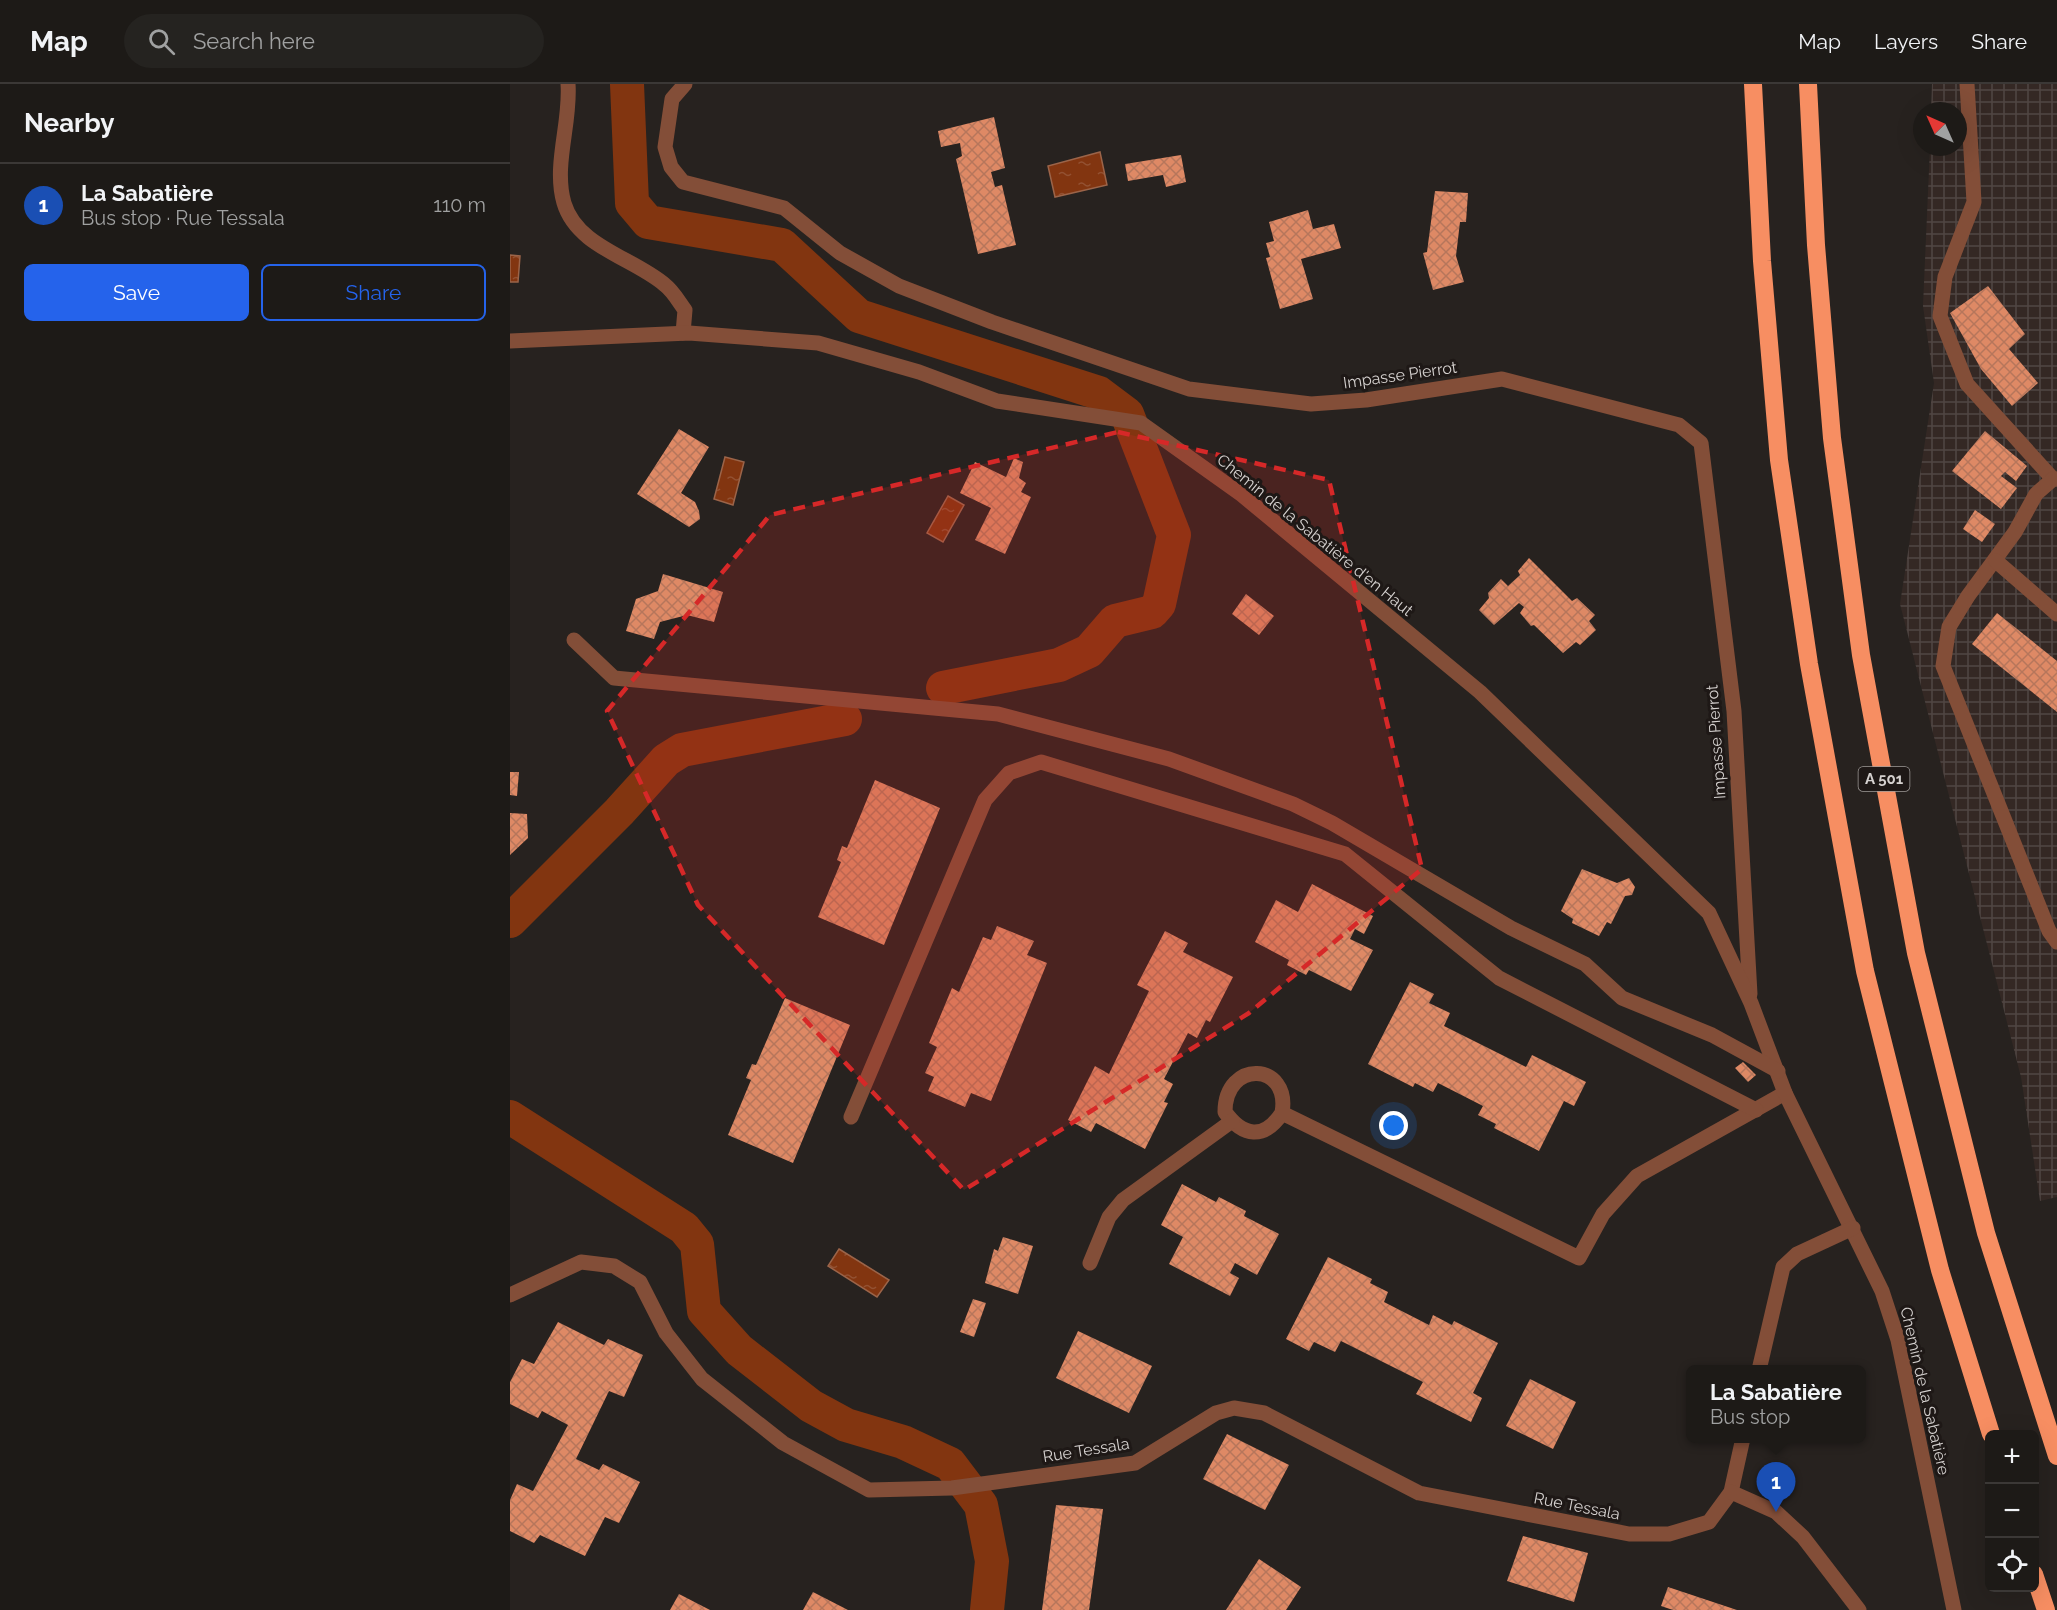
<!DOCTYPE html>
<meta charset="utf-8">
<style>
body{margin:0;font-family:Raleway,sans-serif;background:#252320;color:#f1f3f6}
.controls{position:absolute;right:18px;bottom:18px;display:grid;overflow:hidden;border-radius:9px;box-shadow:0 6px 24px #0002}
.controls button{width:54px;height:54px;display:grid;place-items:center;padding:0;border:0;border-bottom:2px solid #3b3836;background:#1d1a17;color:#f1f3f6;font:30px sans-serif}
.compass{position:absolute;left:1403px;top:18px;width:54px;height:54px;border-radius:50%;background:#1d1a17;box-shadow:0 6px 24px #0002;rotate:315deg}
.you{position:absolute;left:884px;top:1042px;width:21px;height:21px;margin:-15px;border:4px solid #fff;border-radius:50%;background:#1a73e8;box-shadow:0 0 0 9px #1a73e833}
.badge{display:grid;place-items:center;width:39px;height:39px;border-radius:50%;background:#2563eb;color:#fff;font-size:20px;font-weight:700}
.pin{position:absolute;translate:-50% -50px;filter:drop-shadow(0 2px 3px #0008)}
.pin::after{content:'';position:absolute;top:32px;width:21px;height:18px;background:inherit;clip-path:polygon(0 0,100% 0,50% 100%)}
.popup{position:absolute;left:1176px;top:1281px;width:180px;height:78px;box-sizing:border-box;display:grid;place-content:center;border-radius:9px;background:#1d1a17;filter:drop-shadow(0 2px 4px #0005);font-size:20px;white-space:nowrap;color:#a0a1a1}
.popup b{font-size:22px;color:#f1f3f6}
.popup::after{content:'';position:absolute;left:50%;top:100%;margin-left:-12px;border:12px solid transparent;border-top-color:#1d1a17}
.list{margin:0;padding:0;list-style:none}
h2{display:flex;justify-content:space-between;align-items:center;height:78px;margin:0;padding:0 24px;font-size:26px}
h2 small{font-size:20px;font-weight:400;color:#a0a1a1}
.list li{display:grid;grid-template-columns:39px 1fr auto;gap:18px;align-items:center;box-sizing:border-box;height:84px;padding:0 24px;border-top:2px solid #3b3836}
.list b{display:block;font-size:22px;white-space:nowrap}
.list p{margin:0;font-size:20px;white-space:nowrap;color:#a0a1a1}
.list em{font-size:20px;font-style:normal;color:#a0a1a1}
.actions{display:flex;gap:12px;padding:18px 24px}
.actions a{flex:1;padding:14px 0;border:2px solid #2563eb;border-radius:9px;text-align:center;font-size:21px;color:#2563eb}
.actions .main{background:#2563eb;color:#fff}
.icon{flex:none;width:33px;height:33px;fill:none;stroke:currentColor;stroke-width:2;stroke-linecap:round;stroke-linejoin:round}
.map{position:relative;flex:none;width:1547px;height:1526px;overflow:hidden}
header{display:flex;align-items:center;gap:36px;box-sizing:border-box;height:84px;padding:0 30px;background:#1d1a17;border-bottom:2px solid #3b3836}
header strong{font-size:28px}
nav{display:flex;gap:33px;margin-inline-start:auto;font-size:21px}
.search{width:420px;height:54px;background:#252320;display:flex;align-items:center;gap:15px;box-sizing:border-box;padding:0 21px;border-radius:33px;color:#a0a1a1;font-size:22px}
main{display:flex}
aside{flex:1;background:#1d1a17}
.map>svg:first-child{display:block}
.industrial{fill:url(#industrial-grid)}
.water{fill:url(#water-ripples);stroke:#9b6449;stroke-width:1.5}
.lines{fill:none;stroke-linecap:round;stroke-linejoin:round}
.canal{stroke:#823510;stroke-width:34}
.building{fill:url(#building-cross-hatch)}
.service{stroke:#834e38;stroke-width:15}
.minor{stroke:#834e38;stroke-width:15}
.motorway{stroke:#f78e62;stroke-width:18}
.marked{fill:#d62828;fill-opacity:0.2;stroke:#d62828;stroke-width:4.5;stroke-dasharray:12 8;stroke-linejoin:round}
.labels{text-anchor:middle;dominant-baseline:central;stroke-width:6;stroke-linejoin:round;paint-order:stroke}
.shield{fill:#1e1816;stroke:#9e9a98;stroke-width:1.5}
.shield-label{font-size:15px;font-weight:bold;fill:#d5d1cf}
.street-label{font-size:16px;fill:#d5d1cf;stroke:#1e1816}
</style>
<header>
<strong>Map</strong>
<div class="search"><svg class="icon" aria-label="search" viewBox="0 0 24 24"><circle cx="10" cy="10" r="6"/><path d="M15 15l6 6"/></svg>Search here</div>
<nav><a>Map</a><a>Layers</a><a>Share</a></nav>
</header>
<main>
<aside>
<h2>Nearby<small></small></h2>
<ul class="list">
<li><span class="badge" style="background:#1a4fb4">1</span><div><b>La Sabatière</b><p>Bus stop · Rue Tessala</p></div><em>110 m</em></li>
</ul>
<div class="actions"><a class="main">Save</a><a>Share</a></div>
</aside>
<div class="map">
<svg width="1547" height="1526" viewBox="0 0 1547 1526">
<defs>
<pattern id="industrial-grid" width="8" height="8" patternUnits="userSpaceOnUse" patternTransform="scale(1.5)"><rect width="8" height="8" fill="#342824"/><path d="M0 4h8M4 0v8" fill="none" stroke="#504643"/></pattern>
<pattern id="water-ripples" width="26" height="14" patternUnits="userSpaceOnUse" patternTransform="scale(1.5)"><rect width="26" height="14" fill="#823510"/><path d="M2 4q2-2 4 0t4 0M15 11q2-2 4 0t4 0" fill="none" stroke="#935132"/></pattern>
<pattern id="building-cross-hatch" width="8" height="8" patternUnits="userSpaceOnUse" patternTransform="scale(1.5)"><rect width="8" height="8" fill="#de8965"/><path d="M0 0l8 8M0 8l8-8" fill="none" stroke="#b6765b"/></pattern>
</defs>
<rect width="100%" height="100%" fill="#27221f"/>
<polygon class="industrial" points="1422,0 1547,0 1547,1113 1530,1117 1511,993 1390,520 1424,299 1413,222 1420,63 1448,63 1448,27 1421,27"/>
<g class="water">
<polygon points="590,68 597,101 545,113 538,82"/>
<polygon points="0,171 10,172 8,198 0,198"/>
<polygon points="215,373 234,378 223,421 204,415"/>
<polygon points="438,412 454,421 433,458 417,449"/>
<polygon points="329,1165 379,1196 367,1213 318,1182"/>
</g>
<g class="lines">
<g class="canal">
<polyline points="117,0 122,119 138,138 272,161 349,232 589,309 617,330 664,451 649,520 642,528 605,537 579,567 549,581 433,604"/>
<polyline points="0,837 109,728 156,676 172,666 335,635"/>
<polyline points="0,1033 174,1144 187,1160 194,1227 229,1266 301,1322 336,1341 393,1358 440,1380 471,1421 482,1477 477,1526"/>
</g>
</g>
<g class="building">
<polygon points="484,33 495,84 481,88 485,103 492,101 506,161 468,170 446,75 452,72 450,59 431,63 428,47"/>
<polygon points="671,71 676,98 656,103 653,91 618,97 615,80"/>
<polygon points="925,107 958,109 956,138 950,138 946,172 954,198 923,206 913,169 917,168"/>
<polygon points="798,126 803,145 824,140 831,164 791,175 803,215 770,225 756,174 760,173 756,159 764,157 759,138"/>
<polygon points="1478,202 1515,250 1499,265 1528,299 1502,322 1471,285 1440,229"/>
<polygon points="169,345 199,363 171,409 185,418 189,427 190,435 179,443 127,410"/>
<polygon points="1475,347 1517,382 1506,397 1495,388 1491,392 1507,404 1491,425 1442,387"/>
<polygon points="504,374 513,378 509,394 516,399 511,408 521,413 495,470 465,456 481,424 450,409 465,378 496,393"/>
<polygon points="1465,426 1485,440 1472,458 1453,445"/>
<polygon points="1019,474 1062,517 1067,514 1085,531 1079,537 1086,546 1070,561 1066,558 1053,569 1024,541 1021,542 1010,529 1014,523 1009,519 984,541 969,526 979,514 978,509 991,495 998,502 1010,491 1008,487"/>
<polygon points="153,490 213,508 204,538 177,531 150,538 144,555 116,547 126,515 148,507"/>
<polygon points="736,510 764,532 749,551 722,530"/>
<polygon points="1487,529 1547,577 1547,628 1462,560"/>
<polygon points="0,688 9,688 7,712 0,711"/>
<polygon points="365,696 430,724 374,861 308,833 331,778 327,776 332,762 337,764"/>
<polygon points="0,729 17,730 18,754 0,771"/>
<polygon points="1072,785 1107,799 1119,794 1125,803 1122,811 1115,812 1101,840 1097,838 1089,852 1062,839 1063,835 1051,827"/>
<polygon points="802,800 863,832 854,850 845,845 840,855 863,866 841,907 799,886 796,891 777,881 779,876 745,858 766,816 788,828"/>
<polygon points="487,842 524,857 517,871 537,879 481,1017 461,1009 455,1023 418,1007 424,993 415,989 427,963 419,959 442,904 449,908 473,853 481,856"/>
<polygon points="655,847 678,859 673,868 723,893 700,938 696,936 687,954 678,949 654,995 663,1000 654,1018 658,1019 635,1065 586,1039 581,1048 558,1036 585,982 599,990 639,907 627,901"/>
<polygon points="900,898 924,910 919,919 940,929 934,942 1016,983 1022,971 1076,998 1064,1022 1054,1017 1029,1067 984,1044 986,1040 968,1031 973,1022 928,999 923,1008 905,999 903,1003 858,980"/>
<polygon points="275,914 340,941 283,1079 218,1051 241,996 236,994 242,980 246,981"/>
<polygon points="1233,978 1246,991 1238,998 1225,984"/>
<polygon points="672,1100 706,1118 709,1113 736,1127 734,1132 769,1150 747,1191 725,1179 720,1189 729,1194 720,1212 659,1180 673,1153 651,1141"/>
<polygon points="493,1153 523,1162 508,1210 475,1199 484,1165 488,1167"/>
<polygon points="818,1173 862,1195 860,1199 878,1208 874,1218 919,1241 923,1231 942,1241 944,1237 988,1259 963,1309 972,1314 961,1338 906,1310 913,1298 831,1257 825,1268 804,1258 799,1267 776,1255"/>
<polygon points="463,1215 476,1219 464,1253 450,1248"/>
<polygon points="48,1238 94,1261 98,1255 133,1271 114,1313 99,1307 66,1375 89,1386 93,1380 130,1398 109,1439 95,1433 75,1472 30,1451 24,1459 0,1447 0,1416 7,1400 23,1407 58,1341 32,1327 28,1334 0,1320 0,1298 12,1275 24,1280"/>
<polygon points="568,1247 642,1282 619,1329 546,1294"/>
<polygon points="1020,1295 1066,1318 1043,1365 996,1342"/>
<polygon points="717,1350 779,1381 755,1426 693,1395"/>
<polygon points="546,1421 593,1425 579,1526 532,1526"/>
<polygon points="1013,1452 1078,1469 1064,1518 997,1497"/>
<polygon points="749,1475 791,1503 776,1526 716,1526"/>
<polygon points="1158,1503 1227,1526 1163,1526 1151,1522"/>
<polygon points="303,1508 338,1526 293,1526"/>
<polygon points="169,1510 200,1526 160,1526"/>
</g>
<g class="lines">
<g class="service">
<polyline points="1457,0 1464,118 1435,193 1430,232 1457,300 1543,395"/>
<polyline points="1547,395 1543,395 1526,410 1505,448 1458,512 1439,543 1433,582 1539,847 1547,858"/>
<polyline points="1486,477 1547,530"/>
<path d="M772 1029C754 1056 733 1053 715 1028 715 975 781 978 772 1029L1069 1174 1093 1130 1127 1092 1275 1009"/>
<polyline points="341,1033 475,716 499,689 531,678 835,770 989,894 1246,1026"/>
<polyline points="580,1179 599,1133 613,1116 722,1037"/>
</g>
<g class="minor">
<path d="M58 0C61 39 43 81 54 119 67 163 124 174 155 201 163 207 169 218 175 226L173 249"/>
<polyline points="175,0 162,15 155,63 161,83 173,98 274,124 330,169 389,202 482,238 679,305 801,320 856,316 992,295 1169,341 1191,359 1224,627 1240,910"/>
<polyline points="0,257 179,249 308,259 409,288 487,317 631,339 732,411 970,608 1199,829 1241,919 1275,1009 1372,1207 1388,1256 1444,1526"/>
<polyline points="64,556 104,594 488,630 659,675 783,720 822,739 1001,844 1075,880 1112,914 1202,951 1268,987"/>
<polyline points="0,1211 71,1178 104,1182 130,1198 156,1249 192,1295 273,1359 359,1406 442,1404 625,1379 706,1329 724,1324 754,1329 909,1409 1119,1450 1159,1450 1199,1438 1221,1408 1233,1354"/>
<polyline points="1249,1286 1273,1183 1287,1170 1343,1144"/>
<polyline points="1221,1408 1266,1428 1293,1453 1349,1526"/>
</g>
<g class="motorway">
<polyline points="1243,0 1252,177 1269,376 1299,580 1355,887 1430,1186 1481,1350"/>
<polyline points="1298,0 1306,161 1322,354 1351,571 1406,869 1476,1149 1547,1372"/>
<polyline points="1524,1490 1536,1526"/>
</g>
</g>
<path class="marked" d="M608 348 819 396 912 785 739 929 454 1106 188 821 97 627 260 431Z"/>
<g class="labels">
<rect class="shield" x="1348.5" y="683" width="51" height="24" rx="4.5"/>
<g class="shield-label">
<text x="1374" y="695">A 501</text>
</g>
<g class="street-label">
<text transform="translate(890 291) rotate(-8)">Impasse Pierrot</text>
<text transform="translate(805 451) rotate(39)">Chemin de la Sabatière d'en Haut</text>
<text transform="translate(1206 658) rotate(-94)">Impasse Pierrot</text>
<text transform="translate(1415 1307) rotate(77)">Chemin de la Sabatière</text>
<text transform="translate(576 1366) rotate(-9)">Rue Tessala</text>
<text transform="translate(1067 1422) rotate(11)">Rue Tessala</text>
</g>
</g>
</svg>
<div class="controls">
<button>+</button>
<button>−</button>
<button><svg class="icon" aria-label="locate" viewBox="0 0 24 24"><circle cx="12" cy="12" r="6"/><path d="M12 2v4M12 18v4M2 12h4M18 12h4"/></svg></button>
</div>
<svg class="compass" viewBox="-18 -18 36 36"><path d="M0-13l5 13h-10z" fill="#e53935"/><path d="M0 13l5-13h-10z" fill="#a0a1a1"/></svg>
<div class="you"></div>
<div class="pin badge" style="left:1266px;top:1428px;background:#1a4fb4">1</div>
<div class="popup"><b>La Sabatière</b>Bus stop</div>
</div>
</main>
